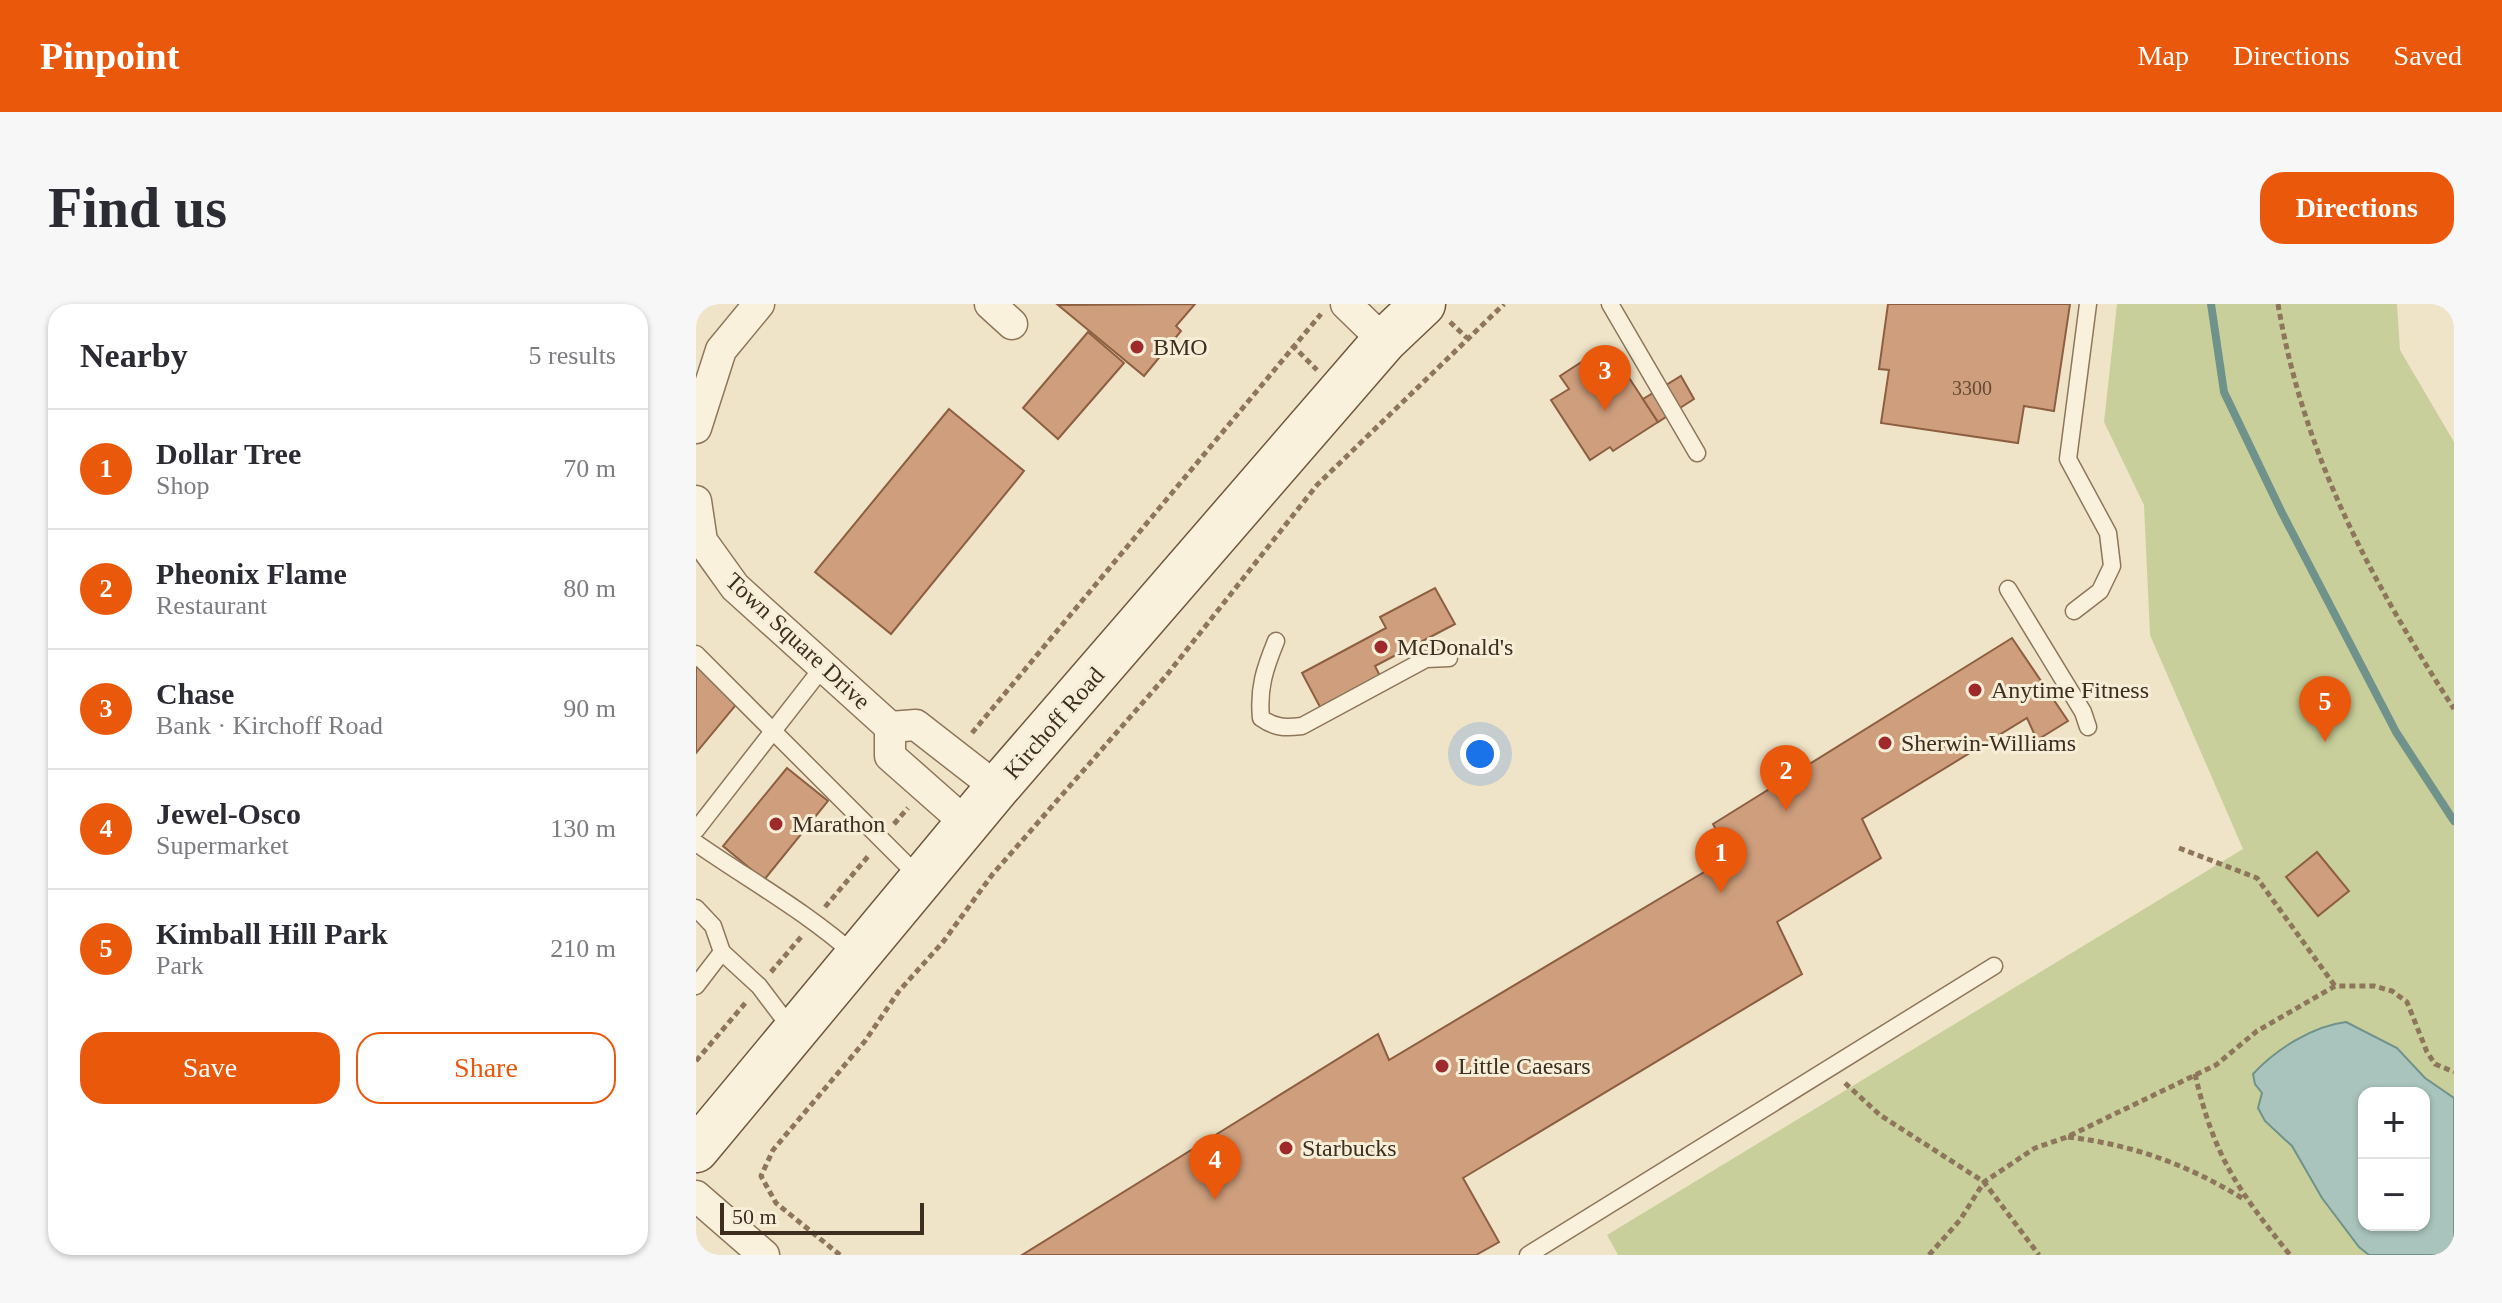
<!DOCTYPE html>
<meta charset="utf-8">
<style>
body{margin:0;font-family:Georgia,serif;background:#f7f7f7;color:#2b2b33}
.controls{position:absolute;right:24px;bottom:24px;display:grid;overflow:hidden;border-radius:16px;box-shadow:0 2px 6px #0004}
.controls button{width:72px;height:72px;display:grid;place-items:center;padding:0;border:0;border-bottom:2px solid #e1e1e2;background:#fff;color:#2b2b33;font:40px sans-serif}
.scale{position:absolute;left:24px;bottom:20px;width:204px;box-sizing:border-box;padding-left:8px;border:4px solid #3d2e20;border-top:0;font-size:22px;line-height:28px;white-space:nowrap;color:#3d2e20;-webkit-text-stroke:6px #f7eed8;paint-order:stroke}
.you{position:absolute;left:784px;top:450px;width:28px;height:28px;margin:-20px;border:6px solid #fff;border-radius:50%;background:#1a73e8;box-shadow:0 0 0 12px #1a73e833}
.badge{display:grid;place-items:center;width:52px;height:52px;border-radius:50%;background:#ea580c;color:#fff;font-size:26px;font-weight:700}
.pin{position:absolute;translate:-50% -66px;filter:drop-shadow(0 2px 4px #0008)}
.pin::after{content:'';position:absolute;top:42px;width:28px;height:24px;background:inherit;clip-path:polygon(0 0,100% 0,50% 100%)}
.list{margin:0;padding:0;list-style:none}
h2{display:flex;justify-content:space-between;align-items:center;height:104px;margin:0;padding:0 32px;font-size:34px}
h2 small{font-size:26px;font-weight:400;color:#7c7c81}
.list li{display:grid;grid-template-columns:52px 1fr auto;gap:24px;align-items:center;box-sizing:border-box;height:120px;padding:0 32px;border-top:2px solid #e1e1e2}
.list b{display:block;font-size:30px;white-space:nowrap}
.list p{margin:0;font-size:26px;white-space:nowrap;color:#7c7c81}
.list em{font-size:26px;font-style:normal;color:#7c7c81}
.actions{display:flex;gap:16px;padding:24px 32px}
.actions a{flex:1;padding:18px 0;border:2px solid #ea580c;border-radius:24px;text-align:center;font-size:28px;color:#ea580c}
.actions .main{background:#ea580c;color:#fff}
.map{position:relative;flex:none;width:1758px;height:951px;overflow:hidden;border-radius:24px}
header{display:flex;align-items:center;gap:48px;box-sizing:border-box;height:112px;padding:0 40px;background:#ea580c;color:#fff}
header strong{font-size:38px}
nav{display:flex;gap:44px;margin-inline-start:auto;font-size:28px}
.intro{display:flex;align-items:center;justify-content:space-between;box-sizing:border-box;height:192px;padding:0 48px}
h1{margin:0;font-size:56px}
.button{padding:20px 36px;border-radius:24px;background:#ea580c;color:#fff;font-size:28px;font-weight:700}
main{display:flex;gap:48px;padding:0 48px}
aside{flex:1;background:#fff;border-radius:24px;box-shadow:0 2px 6px #0004}
.map>svg:first-child{display:block}
.green{fill:#c9cf9b;fill-rule:evenodd}
.water{fill:#a9c4bc;stroke:#6f938a;stroke-width:2;fill-rule:evenodd}
.lines{fill:none;stroke-linecap:round;stroke-linejoin:round}
.stream{stroke:#6f938a;stroke-width:8}
.building{fill:#cf9f7d;stroke:#8d5f41;stroke-width:2}
.service-casing{stroke:#8d765c;stroke-width:19}
.minor-casing{stroke:#8d765c;stroke-width:33}
.secondary-casing{stroke:#6f573f;stroke-width:47}
.path{stroke:#8d765c;stroke-width:5;stroke-dasharray:6 4;stroke-linecap:butt}
.service{stroke:#faf1dc;stroke-width:16}
.minor{stroke:#faf1dc;stroke-width:30}
.secondary{stroke:#faf1dc;stroke-width:44}
.poi-dot{fill:#9e2a2b;stroke:#f7eed8;stroke-width:3}
.labels{text-anchor:middle;dominant-baseline:central;stroke-width:6;stroke-linejoin:round;paint-order:stroke}
.number-label{font-size:20px;fill:#624a37}
.poi-label{font-size:24px;fill:#3d2e20;stroke:#f7eed8;text-anchor:start}
.street-label{font-size:24px;fill:#3d2e20;stroke:#f7eed8}
</style>
<header>
<strong>Pinpoint</strong>
<nav><a>Map</a><a>Directions</a><a>Saved</a></nav>
</header>
<div class="intro"><h1>Find us</h1><a class="button">Directions</a></div>
<main>
<aside>
<h2>Nearby<small>5 results</small></h2>
<ul class="list">
<li><span class="badge">1</span><div><b>Dollar Tree</b><p>Shop</p></div><em>70 m</em></li>
<li><span class="badge">2</span><div><b>Pheonix Flame</b><p>Restaurant</p></div><em>80 m</em></li>
<li><span class="badge">3</span><div><b>Chase</b><p>Bank · Kirchoff Road</p></div><em>90 m</em></li>
<li><span class="badge">4</span><div><b>Jewel-Osco</b><p>Supermarket</p></div><em>130 m</em></li>
<li><span class="badge">5</span><div><b>Kimball Hill Park</b><p>Park</p></div><em>210 m</em></li>
</ul>
<div class="actions"><a class="main">Save</a><a>Share</a></div>
</aside>
<div class="map">
<svg width="1758" height="951" viewBox="0 0 1758 951">
<rect width="100%" height="100%" fill="#f0e4c8"/>
<path class="green" d="M1421 0H1701L1704 46 1758 138V951H922L911 931 1547 545 1454 331 1448 201 1408 118ZM1668 789H1728V921H1668Z"/>
<path class="water" d="M1650 718 1701 744 1729 774 1758 794V951H1673L1663 943 1626 894 1596 842 1569 817 1562 804 1566 789 1559 780 1557 770C1580 745 1617 722 1650 718ZM1668 789H1728V921H1668Z"/>
<g class="lines">
<polyline class="stream" points="1515,0 1528,88 1586,209 1700,428 1758,517"/>
</g>
<g class="building">
<polygon points="499,0 480,22 485,27 448,72 362,1"/>
<polygon points="1192,0 1374,0 1358,107 1328,102 1322,139 1185,119 1193,66 1183,65"/>
<polygon points="392,28 428,59 362,135 327,104"/>
<polygon points="901,48 915,70 926,63 962,118 917,147 914,143 894,156 855,96 873,85 864,72"/>
<polygon points="985,72 998,95 962,118 947,95"/>
<polygon points="253,105 328,167 195,330 119,268"/>
<polygon points="739,284 759,320 679,362 684,372 624,403 606,369 690,324 684,313"/>
<polygon points="1316,334 1372,417 1341,436 1331,414 1166,515 1185,554 1081,618 1106,670 767,874 803,938 780,951 326,951 682,730 693,756 1035,552 1017,520"/>
<polygon points="2,362 44,396 0,449 0,364"/>
<polygon points="91,464 132,497 68,576 27,542"/>
<polygon points="1621,548 1653,587 1622,612 1590,573"/>
</g>
<g class="lines">
<defs>
<g id="service">
<polyline points="914,0 1001,149"/>
<polyline points="1312,285 1387,408 1392,423"/>
<polyline points="1378,307 1404,287 1416,262 1412,229 1372,155 1392,0"/>
<path d="M580 337C569 364 562 384 565 414 579 424 589 424 606 422L730 355 753 354"/>
<polyline points="0,350 225,575"/>
<polyline points="0,526 127,363"/>
<path d="M0 539C56 578 108 606 160 652"/>
<polyline points="0,604 17,622 26,648 63,682 97,727"/>
<polyline points="0,682 26,648"/>
<polyline points="832,951 1298,662"/>
</g>
<g id="minor">
<polyline points="294,0 316,20"/>
<polyline points="650,0 688,37"/>
<polyline points="0,124 25,46 63,0"/>
<polyline points="0,197 6,237 39,283 194,423 220,421 301,484"/>
<polyline points="194,423 194,452 271,520"/>
<polyline points="0,892 68,951"/>
</g>
<polyline id="secondary" points="0,846 301,484 688,37 727,0"/>
</defs>
<use href="#service" class="service-casing"/>
<use href="#minor" class="minor-casing"/>
<use href="#secondary" class="secondary-casing"/>
<g class="path">
<path d="M1582 0C1608 153 1675 276 1758 405"/>
<polyline points="754,18 771,34"/>
<polyline points="596,41 621,66"/>
<polyline points="276,429 625,10"/>
<polyline points="198,520 212,504"/>
<polyline points="1483,544 1561,574 1639,682"/>
<polyline points="129,603 174,550"/>
<polyline points="75,668 105,633"/>
<polyline points="0,757 51,697"/>
<path d="M1499 770C1518 853 1542 886 1594 951"/>
<polyline points="1149,779 1184,811 1288,878 1343,951"/>
<path d="M1372 833C1438 841 1493 861 1549 896"/>
<polyline points="144,951 80,899 65,872 77,846 169,737 203,687 247,638 296,571 470,372 621,181 808,0"/>
<polyline points="1233,951 1264,916 1288,878 1339,844 1371,833 1520,761 1561,727 1639,682 1678,682 1696,687 1711,698 1731,748 1739,760 1758,768"/>
</g>
<use href="#service" class="service"/>
<use href="#minor" class="minor"/>
<use href="#secondary" class="secondary"/>
</g>
<g class="poi-dot">
<circle cx="441" cy="43" r="8"/>
<circle cx="685" cy="343" r="8"/>
<circle cx="1279" cy="386" r="8"/>
<circle cx="1189" cy="439" r="8"/>
<circle cx="80" cy="520" r="8"/>
<circle cx="746" cy="762" r="8"/>
<circle cx="590" cy="844" r="8"/>
</g>
<g class="labels">
<g class="number-label">
<text x="1276" y="84">3300</text>
</g>
<g class="poi-label">
<text x="457" y="43">BMO</text>
<text x="701" y="343">McDonald's</text>
<text x="1295" y="386">Anytime Fitness</text>
<text x="1205" y="439">Sherwin-Williams</text>
<text x="96" y="520">Marathon</text>
<text x="762" y="762">Little Caesars</text>
<text x="606" y="844">Starbucks</text>
</g>
<g class="street-label">
<text transform="translate(102 337) rotate(43)">Town Square Drive</text>
<text transform="translate(358 419) rotate(-49)">Kirchoff Road</text>
</g>
</g>
</svg>
<div class="controls">
<button>+</button>
<button>−</button>
</div>
<div class="scale">50 m</div>
<div class="you"></div>
<div class="pin badge" style="left:1025px;top:589px">1</div>
<div class="pin badge" style="left:1090px;top:507px">2</div>
<div class="pin badge" style="left:909px;top:107px">3</div>
<div class="pin badge" style="left:519px;top:896px">4</div>
<div class="pin badge" style="left:1629px;top:438px">5</div>
</div>
</main>
